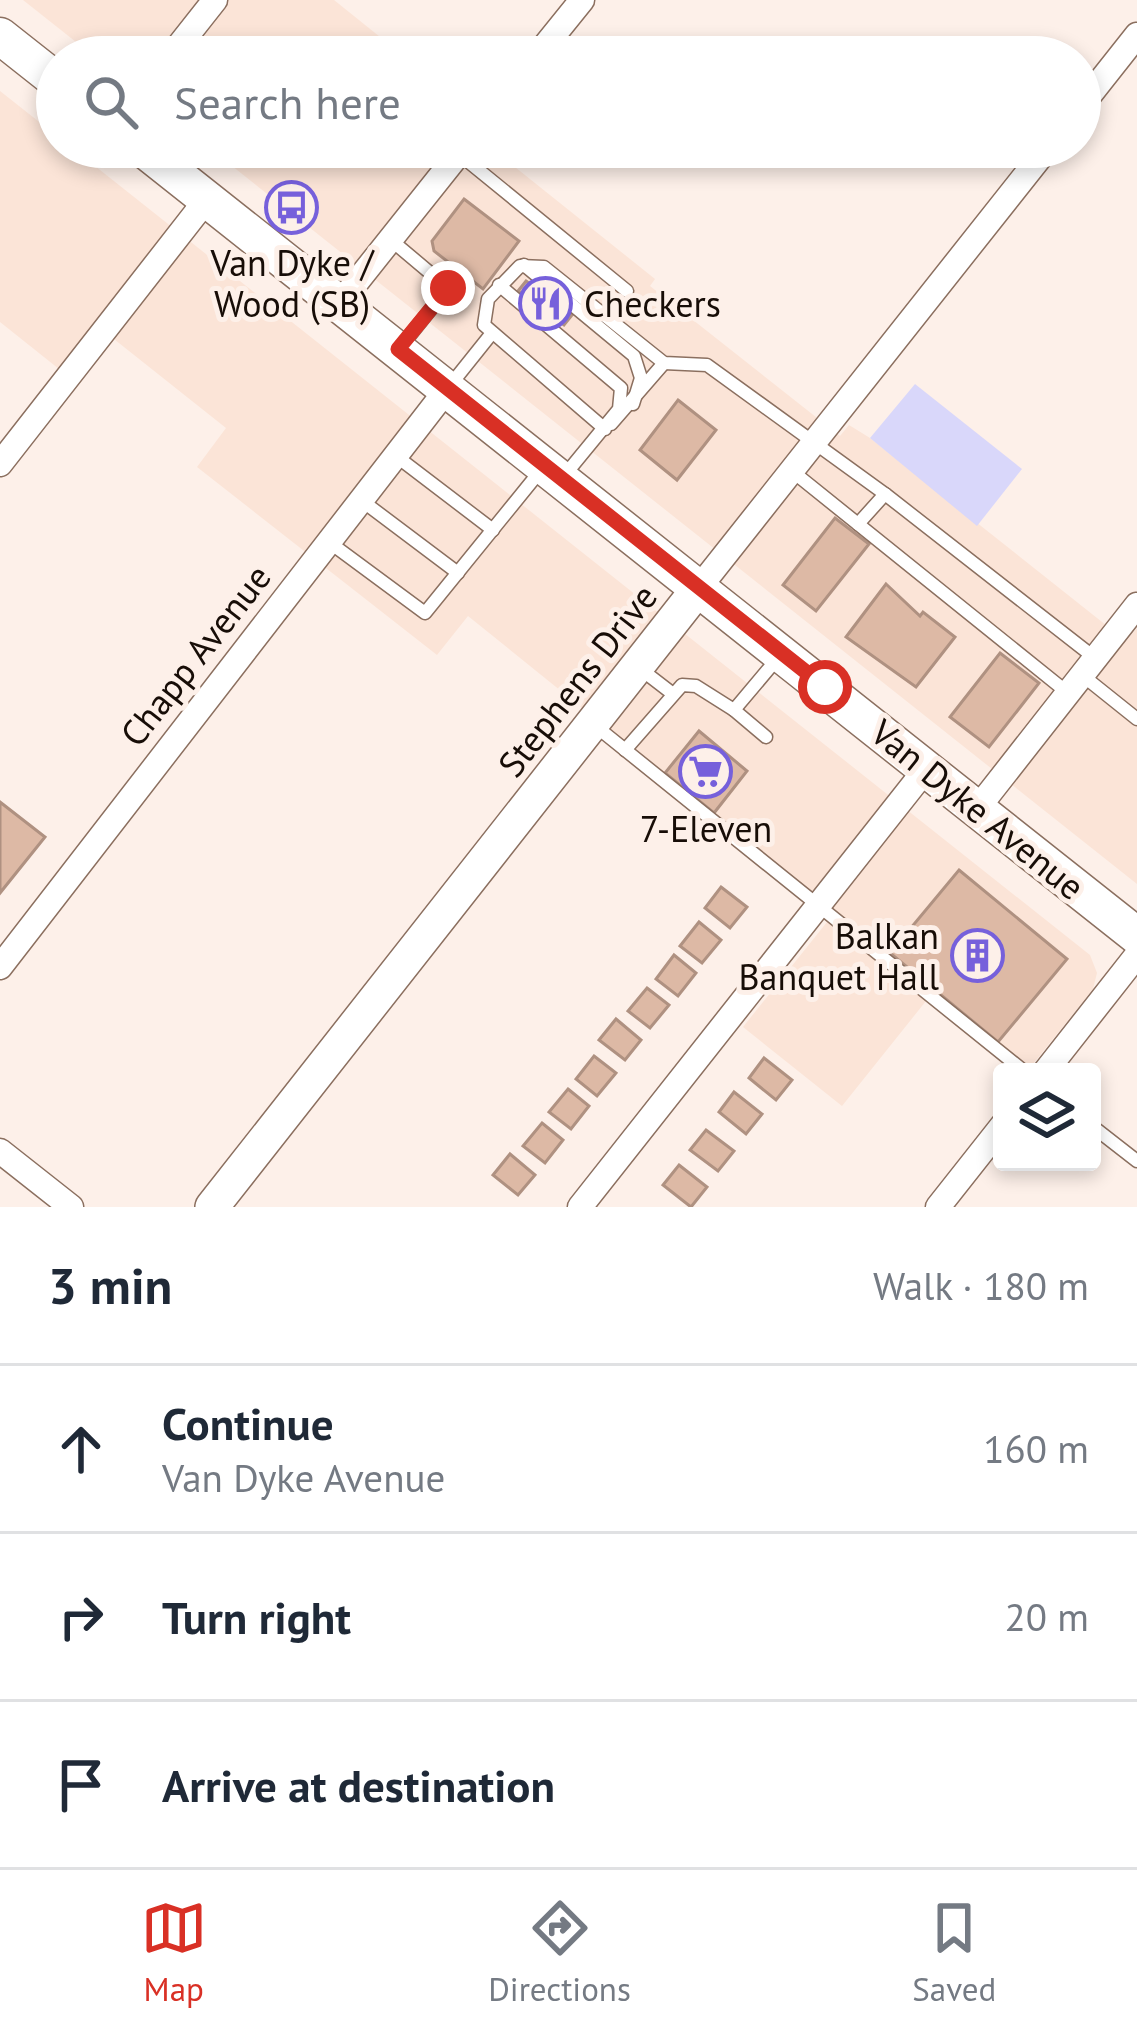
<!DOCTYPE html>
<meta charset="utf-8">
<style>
body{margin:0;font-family:"PT Sans",sans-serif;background:#f2f2f3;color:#1f2937}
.controls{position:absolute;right:36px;bottom:36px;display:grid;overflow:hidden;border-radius:12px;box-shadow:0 6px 18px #0003}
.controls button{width:108px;height:108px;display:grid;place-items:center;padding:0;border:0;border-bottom:3px solid #e0e1e3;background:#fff;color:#1f2937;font:60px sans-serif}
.stop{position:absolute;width:36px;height:36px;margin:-27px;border:9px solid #d93025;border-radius:50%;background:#fff}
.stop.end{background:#d93025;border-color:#fff;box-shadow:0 3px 12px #0008}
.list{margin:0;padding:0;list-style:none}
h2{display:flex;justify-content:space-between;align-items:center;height:156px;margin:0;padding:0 48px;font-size:51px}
h2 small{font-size:39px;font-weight:400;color:#747a83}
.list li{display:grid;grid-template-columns:78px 1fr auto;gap:36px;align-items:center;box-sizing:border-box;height:168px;padding:0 48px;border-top:3px solid #e0e1e3}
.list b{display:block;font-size:45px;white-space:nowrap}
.list p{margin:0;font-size:39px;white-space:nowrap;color:#747a83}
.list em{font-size:39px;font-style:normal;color:#747a83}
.icon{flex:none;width:66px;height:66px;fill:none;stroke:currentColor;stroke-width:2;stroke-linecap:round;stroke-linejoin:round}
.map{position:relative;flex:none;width:1137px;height:1207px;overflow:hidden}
.search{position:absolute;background:#fff;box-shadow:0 6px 18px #0003;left:36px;right:36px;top:36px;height:132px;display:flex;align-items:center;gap:30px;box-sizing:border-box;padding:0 42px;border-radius:66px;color:#747a83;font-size:45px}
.sheet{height:660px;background:#fff}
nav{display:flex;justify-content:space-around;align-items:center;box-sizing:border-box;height:168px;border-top:3px solid #e0e1e3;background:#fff;font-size:33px;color:#747a83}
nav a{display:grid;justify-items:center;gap:6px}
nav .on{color:#d93025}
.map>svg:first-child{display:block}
.built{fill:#fbe4d7}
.green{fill:#d9d7fa}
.building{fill:#ddb9a5;stroke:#af9181;stroke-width:3}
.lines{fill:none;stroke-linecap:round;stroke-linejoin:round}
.lane-casing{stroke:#8b6f5f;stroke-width:15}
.street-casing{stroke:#8b6f5f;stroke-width:27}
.secondary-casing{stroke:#8b6f5f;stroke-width:36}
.primary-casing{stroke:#8b6f5f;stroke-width:39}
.lane{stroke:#fff;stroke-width:12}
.street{stroke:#fff;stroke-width:24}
.secondary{stroke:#fff;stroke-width:33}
.primary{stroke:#fff;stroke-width:36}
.route{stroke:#d93025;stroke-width:15}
.labels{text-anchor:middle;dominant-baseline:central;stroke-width:10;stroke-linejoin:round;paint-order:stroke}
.poi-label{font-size:36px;fill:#170d07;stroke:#fdf0e9}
.street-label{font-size:36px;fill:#170d07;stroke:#fdf0e9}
</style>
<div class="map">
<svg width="1137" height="1207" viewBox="0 0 1137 1207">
<rect width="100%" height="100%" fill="#fdf0e9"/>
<g class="built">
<polygon points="23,0 334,0 405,57 95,57"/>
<polygon points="0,91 57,136 57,147 71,147 1090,955 1097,973 1093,989 1029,1069 934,991 842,1106 743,1027 835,912 468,616 437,655 197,467 226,428 95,324 59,369 0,322"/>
<polygon points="208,147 490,147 655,279 650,286 840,436 849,425 870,438 1126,641 1137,628 1137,884"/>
</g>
<polygon class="green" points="915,384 1022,469 977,526 870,438"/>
<g class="building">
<polygon points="464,199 519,241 483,289 434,251 432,241"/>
<polygon points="526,281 572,315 564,325 518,291"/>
<polygon points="678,400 716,430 677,480 640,450"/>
<polygon points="835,518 869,544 816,611 783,585"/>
<polygon points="886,584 920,616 923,612 955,637 916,687 846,637"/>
<polygon points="1000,653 1039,683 989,747 950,717"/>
<polygon points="699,731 747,771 714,813 665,773"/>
<polygon points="0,802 45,837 0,893"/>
<polygon points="959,870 1067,959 998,1042 890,953"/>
<polygon points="721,887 747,907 730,928 705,908"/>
<polygon points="699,922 721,940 702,963 680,946"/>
<polygon points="674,955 696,973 678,996 656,979"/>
<polygon points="647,988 669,1005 650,1028 628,1011"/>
<polygon points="616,1019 641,1040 625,1060 599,1040"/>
<polygon points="594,1056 616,1073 597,1096 576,1079"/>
<polygon points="764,1058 792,1080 776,1100 749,1078"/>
<polygon points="568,1089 589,1106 571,1129 549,1112"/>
<polygon points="734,1092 762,1114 746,1134 719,1112"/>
<polygon points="542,1123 563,1140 545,1163 523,1146"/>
<polygon points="706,1130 734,1151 718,1171 690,1150"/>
<polygon points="510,1154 535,1175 518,1195 493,1175"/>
<polygon points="679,1165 707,1187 691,1207 663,1185"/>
</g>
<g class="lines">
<defs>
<g id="lane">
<polyline points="459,154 627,291"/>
<polyline points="391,240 448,288 402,345"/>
<polyline points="524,265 634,356 641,378 633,404"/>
<polyline points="499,285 621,388 619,409 564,476"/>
<polyline points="448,388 492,333"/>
<polyline points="611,424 664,363"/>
<polyline points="605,429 484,325 488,299 520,266 544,267 664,363 707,365 885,494 1095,658"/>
<polyline points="396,456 493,530"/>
<polyline points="792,471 1068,693"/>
<polyline points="361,500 458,573"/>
<polyline points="858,524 885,494"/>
<polyline points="329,542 425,613 541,470"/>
<polyline points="638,667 673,694"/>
<polyline points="1082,675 1137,719"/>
<polyline points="734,710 766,737"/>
<polyline points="593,724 1025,1072"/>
<polyline points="625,750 682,685 696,686 734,710 777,659"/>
<polyline points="1092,1126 1137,1161"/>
</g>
<g id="street">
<polyline points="170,57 215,0"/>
<polyline points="536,57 582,0"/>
<polyline points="1080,107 1137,35"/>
<polyline points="339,304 464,147"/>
<polyline points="0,464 207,199"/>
<polyline points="698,589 1048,147"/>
<polyline points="977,809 1137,605"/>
<polyline points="0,967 448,388"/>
<polyline points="1045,1072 1137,955"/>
<polyline points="0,1151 71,1207"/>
<polyline points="580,1207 926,769"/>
<polyline points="938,1207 1002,1126"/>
</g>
<polyline id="secondary" points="212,1207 698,589"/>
<g id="primary">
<polyline points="0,36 57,81"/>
<polyline points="141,147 1137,936"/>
</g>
</defs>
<use href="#lane" class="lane-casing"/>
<use href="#street" class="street-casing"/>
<use href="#secondary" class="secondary-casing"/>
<use href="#primary" class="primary-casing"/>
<use href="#lane" class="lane"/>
<use href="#street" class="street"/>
<use href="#secondary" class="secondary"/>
<use href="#primary" class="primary"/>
</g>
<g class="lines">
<polyline class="route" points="448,288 398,349 825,687"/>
</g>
<defs>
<symbol id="bus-ring" viewBox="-11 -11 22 22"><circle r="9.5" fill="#fdf0e9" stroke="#7660db" stroke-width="1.5"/><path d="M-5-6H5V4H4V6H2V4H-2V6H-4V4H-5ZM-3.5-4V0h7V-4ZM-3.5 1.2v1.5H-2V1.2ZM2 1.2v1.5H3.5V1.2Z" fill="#7660db"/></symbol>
<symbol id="restaurant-ring" viewBox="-11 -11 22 22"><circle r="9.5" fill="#fdf0e9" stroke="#7660db" stroke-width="1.5"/><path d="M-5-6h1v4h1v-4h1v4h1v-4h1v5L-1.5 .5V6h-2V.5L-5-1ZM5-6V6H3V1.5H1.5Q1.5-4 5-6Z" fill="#7660db"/></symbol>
<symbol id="supermarket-ring" viewBox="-11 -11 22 22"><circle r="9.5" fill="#fdf0e9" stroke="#7660db" stroke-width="1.5"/><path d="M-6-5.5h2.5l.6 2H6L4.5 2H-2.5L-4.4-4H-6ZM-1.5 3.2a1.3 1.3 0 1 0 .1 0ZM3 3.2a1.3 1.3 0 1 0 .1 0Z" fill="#7660db"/></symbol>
<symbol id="building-ring" viewBox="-11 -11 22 22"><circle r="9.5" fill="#fdf0e9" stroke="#7660db" stroke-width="1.5"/><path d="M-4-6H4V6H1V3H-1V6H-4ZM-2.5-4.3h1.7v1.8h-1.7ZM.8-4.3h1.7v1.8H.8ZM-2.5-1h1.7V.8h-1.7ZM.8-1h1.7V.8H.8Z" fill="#7660db"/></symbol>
</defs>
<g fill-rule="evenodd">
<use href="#bus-ring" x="262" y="178" width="59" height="59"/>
<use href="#restaurant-ring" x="516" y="274" width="59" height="59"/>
<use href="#supermarket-ring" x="676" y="742" width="59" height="59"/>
<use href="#building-ring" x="948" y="926" width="59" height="59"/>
</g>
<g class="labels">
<g class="poi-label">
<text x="292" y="262">Van Dyke /<tspan x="292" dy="41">Wood (SB)</tspan></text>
<text x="584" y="303" text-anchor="start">Checkers</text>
<text x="706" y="828">7-Eleven</text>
<text x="939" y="935" text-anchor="end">Balkan<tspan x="939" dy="41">Banquet Hall</tspan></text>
</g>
<g class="street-label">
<text transform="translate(195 655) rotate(-52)">Chapp Avenue</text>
<text transform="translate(577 680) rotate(-52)">Stephens Drive</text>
<text transform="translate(978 809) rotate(39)">Van Dyke Avenue</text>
</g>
</g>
</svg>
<div class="controls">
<button><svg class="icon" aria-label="layers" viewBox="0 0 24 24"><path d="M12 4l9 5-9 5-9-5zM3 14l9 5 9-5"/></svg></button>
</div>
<div class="stop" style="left:825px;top:687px"></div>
<div class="stop end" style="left:448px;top:288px"></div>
<div class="search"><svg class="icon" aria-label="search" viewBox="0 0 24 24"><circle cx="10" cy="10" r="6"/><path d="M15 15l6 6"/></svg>Search here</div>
</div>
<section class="sheet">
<h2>3 min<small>Walk · 180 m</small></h2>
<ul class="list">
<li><svg class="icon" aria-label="ahead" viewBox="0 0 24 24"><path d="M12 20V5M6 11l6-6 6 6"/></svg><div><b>Continue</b><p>Van Dyke Avenue</p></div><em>160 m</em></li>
<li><svg class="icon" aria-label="right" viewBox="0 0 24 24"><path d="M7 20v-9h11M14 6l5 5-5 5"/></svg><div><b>Turn right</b></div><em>20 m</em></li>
<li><svg class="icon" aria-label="arrive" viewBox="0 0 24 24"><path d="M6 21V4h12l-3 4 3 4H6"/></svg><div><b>Arrive at destination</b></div></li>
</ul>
</section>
<nav>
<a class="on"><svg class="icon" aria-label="map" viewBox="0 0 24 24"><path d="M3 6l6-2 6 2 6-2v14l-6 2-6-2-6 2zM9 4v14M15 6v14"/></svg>Map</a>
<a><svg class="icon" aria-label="directions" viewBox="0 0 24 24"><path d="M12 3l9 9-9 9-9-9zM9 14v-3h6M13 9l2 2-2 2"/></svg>Directions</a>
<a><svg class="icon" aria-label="saved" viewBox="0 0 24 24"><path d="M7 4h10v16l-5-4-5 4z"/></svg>Saved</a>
</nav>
